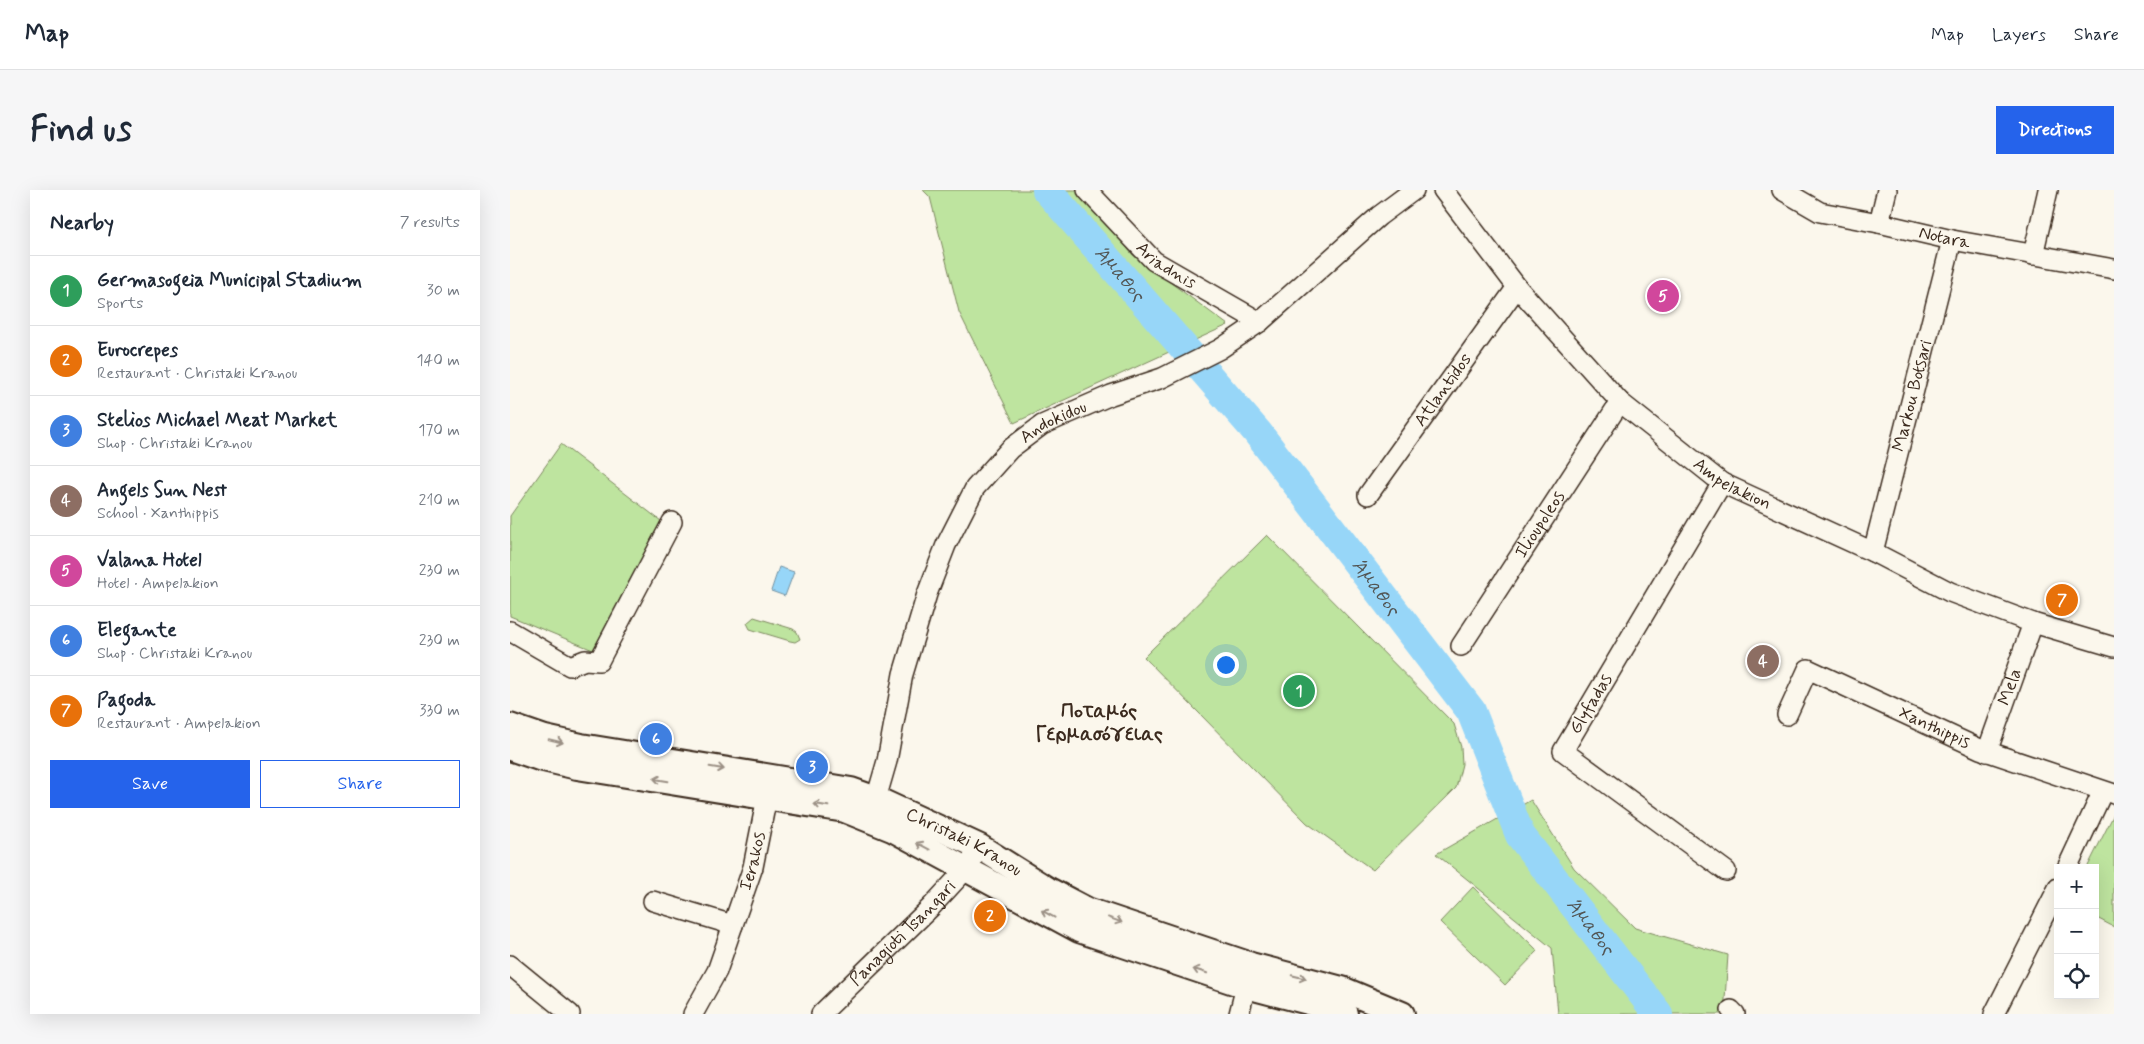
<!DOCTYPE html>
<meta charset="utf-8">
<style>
body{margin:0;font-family:Mynerve,sans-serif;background:#f6f6f7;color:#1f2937}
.controls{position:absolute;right:15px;bottom:15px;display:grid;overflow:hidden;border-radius:0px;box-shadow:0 5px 20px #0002}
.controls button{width:45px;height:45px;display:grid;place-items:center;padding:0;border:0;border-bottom:1px solid #e0e1e3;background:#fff;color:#1f2937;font:25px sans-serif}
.you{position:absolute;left:715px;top:474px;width:18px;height:18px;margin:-12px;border:4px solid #fff;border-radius:50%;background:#1a73e8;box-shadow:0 0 0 8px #1a73e833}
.badge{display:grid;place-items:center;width:32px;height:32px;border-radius:50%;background:#2563eb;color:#fff;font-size:16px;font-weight:700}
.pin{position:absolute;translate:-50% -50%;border:2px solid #fff;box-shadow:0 1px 5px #0006}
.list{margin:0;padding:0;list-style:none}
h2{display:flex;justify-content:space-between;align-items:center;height:65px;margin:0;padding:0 20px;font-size:21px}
h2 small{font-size:16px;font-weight:400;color:#747a83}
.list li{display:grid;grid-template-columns:32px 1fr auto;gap:15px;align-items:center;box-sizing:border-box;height:70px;padding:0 20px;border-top:1px solid #e0e1e3}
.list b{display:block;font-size:19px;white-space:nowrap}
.list p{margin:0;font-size:16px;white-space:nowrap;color:#747a83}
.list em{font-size:16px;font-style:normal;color:#747a83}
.actions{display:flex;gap:10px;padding:15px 20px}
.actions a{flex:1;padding:11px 0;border:1px solid #2563eb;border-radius:0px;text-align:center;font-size:18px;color:#2563eb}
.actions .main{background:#2563eb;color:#fff}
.icon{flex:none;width:28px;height:28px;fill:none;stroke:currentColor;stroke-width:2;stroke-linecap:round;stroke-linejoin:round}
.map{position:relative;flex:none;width:1604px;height:824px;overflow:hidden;border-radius:0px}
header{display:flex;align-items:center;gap:30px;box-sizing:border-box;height:70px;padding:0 25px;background:#fff;border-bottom:1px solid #e0e1e3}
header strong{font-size:24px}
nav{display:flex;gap:28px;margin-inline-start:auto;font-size:18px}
.intro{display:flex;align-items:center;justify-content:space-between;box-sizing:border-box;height:120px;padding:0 30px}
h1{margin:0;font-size:35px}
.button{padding:12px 22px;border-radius:0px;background:#2563eb;color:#fff;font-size:18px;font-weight:700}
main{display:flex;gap:30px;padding:0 30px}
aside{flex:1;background:#fff;border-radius:0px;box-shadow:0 5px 20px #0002}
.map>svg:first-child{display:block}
.green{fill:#bee49f;stroke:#7c875e}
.water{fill:#97d6f8;stroke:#7291a1}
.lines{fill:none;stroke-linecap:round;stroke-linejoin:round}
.river{stroke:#97d6f8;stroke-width:30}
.minor-casing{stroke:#3b2a1e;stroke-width:22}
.major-casing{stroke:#3b2a1e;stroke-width:28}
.minor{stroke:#fbf7ec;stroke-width:19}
.major{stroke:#fbf7ec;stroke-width:24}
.oneway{stroke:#9b9085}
.labels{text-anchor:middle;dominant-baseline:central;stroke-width:4;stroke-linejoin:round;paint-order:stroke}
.street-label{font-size:18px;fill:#3b2a1e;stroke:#fbf7ec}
.water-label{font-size:19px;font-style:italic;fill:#525554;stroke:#fbf7ec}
.quarter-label{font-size:20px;font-weight:bold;fill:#3b2a1e;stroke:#fbf7ec}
</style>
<header>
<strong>Map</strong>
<nav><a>Map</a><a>Layers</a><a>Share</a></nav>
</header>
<div class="intro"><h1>Find us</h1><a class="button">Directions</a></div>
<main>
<aside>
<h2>Nearby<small>7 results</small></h2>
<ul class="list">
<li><span class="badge" style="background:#2e9e5b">1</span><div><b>Germasogeia Municipal Stadium</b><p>Sports</p></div><em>30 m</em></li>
<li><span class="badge" style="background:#e8710a">2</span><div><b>Eurocrepes</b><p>Restaurant · Christaki Kranou</p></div><em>140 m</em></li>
<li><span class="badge" style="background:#3f7fe0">3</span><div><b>Stelios Michael Meat Market</b><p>Shop · Christaki Kranou</p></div><em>170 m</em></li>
<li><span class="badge" style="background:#8d6e63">4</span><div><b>Angels Sun Nest</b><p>School · Xanthippis</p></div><em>210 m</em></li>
<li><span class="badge" style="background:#d1479c">5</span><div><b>Valana Hotel</b><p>Hotel · Ampelakion</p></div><em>230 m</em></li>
<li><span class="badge" style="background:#3f7fe0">6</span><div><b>Elegante</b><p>Shop · Christaki Kranou</p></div><em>230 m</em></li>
<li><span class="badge" style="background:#e8710a">7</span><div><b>Pagoda</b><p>Restaurant · Ampelakion</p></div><em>330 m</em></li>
</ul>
<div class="actions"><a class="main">Save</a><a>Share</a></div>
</aside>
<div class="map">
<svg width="1604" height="824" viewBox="0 0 1604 824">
<rect width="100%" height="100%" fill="#fbf7ec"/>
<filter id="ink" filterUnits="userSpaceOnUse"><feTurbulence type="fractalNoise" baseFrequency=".02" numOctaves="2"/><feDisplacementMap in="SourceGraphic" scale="10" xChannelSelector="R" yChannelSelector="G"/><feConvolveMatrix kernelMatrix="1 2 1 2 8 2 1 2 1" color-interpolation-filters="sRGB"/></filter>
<g filter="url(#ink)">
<g class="green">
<polygon points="413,0 569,0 623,65 718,135 504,233 449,122 420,7"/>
<polygon points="51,254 151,331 83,460 0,426 0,326"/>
<polygon points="757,345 944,534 951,557 952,574 946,598 863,680 797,633 634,467"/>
<polygon points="244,427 283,439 287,442 290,449 285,452 280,451 240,439 237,433"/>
<polygon points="1021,610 1064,678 1125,738 1218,765 1214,824 1048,824 1042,758 926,664"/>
<polygon points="1604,624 1604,737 1585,727 1585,678 1577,678"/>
<polygon points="963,697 1028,761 995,795 930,732"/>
</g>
<polygon class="water" points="269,377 284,382 275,406 261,401"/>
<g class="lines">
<path class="river" id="s1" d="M537 0 747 242 961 521 1010 645 1148 824"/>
<defs>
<g id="minor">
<path id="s2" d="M577 0 644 71 750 132"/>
<path id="s3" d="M933 0 1007 97 1110 212 1212 293 1363 362 1440 402 1523 433 1604 457"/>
<path id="s4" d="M1272 0 1310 22 1369 33 1442 50 1604 79"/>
<polyline points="1369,33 1377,0"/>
<polyline points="1523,65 1538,0"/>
<polyline points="1212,293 1053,561 1216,681"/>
<path id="s5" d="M858 305 1007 97"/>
<path id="s6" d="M1363 362 1442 50"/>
<polyline points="0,441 60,476 75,470 89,471 162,332"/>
<path id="s7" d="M951 456 1110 212"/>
<path id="s8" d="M1277 525 1298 479 1470 559 1604 604"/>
<path id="s9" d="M1477 562 1523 433"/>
<path id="s10" d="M366 609 377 571 393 484 417 404 436 355 465 298 500 259 532 235 601 205 652 188 710 159 750 132 869 26 904 0"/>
<polyline points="1557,678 1593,601"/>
<polyline points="143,711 223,735"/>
<polyline points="0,775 60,824"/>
<polyline points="1221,820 1225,824"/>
<path id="s11" d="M183 824 207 781 243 677 257 607"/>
<path id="s12" d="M311 824 421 717 456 679 470 657"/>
<polyline points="729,824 736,796"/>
<polyline points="1484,824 1548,698"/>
</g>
<g id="major">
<path id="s13" d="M0 536 35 548 71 556 341 600 366 609 470 657 537 699 577 720 741 775 832 799 892 824"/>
<polyline points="0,558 29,568 67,577 335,620 382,639 569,740 736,796 798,812 835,824"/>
</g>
</defs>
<use href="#minor" class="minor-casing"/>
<use href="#major" class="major-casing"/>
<use href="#minor" class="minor"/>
<use href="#major" class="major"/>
</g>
<defs><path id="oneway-shaft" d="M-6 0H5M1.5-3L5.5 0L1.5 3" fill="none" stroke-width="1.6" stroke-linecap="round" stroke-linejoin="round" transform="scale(1.25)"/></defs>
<g class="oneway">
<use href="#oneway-shaft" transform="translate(46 551) rotate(13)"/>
<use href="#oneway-shaft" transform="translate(207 578) rotate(9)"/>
<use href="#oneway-shaft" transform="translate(151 590) rotate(-171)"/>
<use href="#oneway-shaft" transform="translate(311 615) rotate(-170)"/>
<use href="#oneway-shaft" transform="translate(413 656) rotate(-152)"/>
<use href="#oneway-shaft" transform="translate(538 724) rotate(-151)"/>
<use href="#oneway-shaft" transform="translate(605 730) rotate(20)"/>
<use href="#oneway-shaft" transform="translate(690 781) rotate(-162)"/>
<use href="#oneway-shaft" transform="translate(789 787) rotate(14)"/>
</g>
</g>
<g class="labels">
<g class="street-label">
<text stroke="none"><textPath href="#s4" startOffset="171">Notara</textPath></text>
<text stroke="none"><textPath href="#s2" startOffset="110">Ariadnis</textPath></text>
<text stroke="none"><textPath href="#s5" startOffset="129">Atlantidos</textPath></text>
<text stroke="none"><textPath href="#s6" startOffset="161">Markou Botsari</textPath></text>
<text stroke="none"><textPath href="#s10" startOffset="432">Andokidou</textPath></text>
<text stroke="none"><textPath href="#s3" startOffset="416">Ampelakion</textPath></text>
<text stroke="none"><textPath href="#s7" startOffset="145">Ilioupoleos</textPath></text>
<text stroke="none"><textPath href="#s9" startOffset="69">Mela</textPath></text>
<text transform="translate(1081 514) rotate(-59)">Glyfadas</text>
<text stroke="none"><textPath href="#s8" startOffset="190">Xanthippis</textPath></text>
<text stroke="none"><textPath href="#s13" startOffset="472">Christaki Kranou</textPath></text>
<text stroke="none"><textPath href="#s11" startOffset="165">Ierakos</textPath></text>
<text stroke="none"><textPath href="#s12" startOffset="115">Panagioti Tsangari</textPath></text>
</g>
<g class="water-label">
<text stroke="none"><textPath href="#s1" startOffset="111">Άμαθος</textPath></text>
<text stroke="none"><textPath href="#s1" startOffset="516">Άμαθος</textPath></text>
<text stroke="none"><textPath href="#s1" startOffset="921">Άμαθος</textPath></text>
</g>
<g class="quarter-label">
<text x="589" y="521">Ποταμός<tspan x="589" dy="23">Γερμασόγειας</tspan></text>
</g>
</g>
</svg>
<div class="controls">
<button>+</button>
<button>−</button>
<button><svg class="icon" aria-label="locate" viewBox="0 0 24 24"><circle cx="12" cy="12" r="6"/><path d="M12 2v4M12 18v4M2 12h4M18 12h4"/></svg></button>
</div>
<div class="you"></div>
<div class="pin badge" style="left:789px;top:501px;background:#2e9e5b">1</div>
<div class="pin badge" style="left:480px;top:726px;background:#e8710a">2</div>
<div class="pin badge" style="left:302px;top:577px;background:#3f7fe0">3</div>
<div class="pin badge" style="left:1253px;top:471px;background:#8d6e63">4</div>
<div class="pin badge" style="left:1153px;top:106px;background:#d1479c">5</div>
<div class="pin badge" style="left:146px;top:549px;background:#3f7fe0">6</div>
<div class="pin badge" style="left:1552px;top:410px;background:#e8710a">7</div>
</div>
</main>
